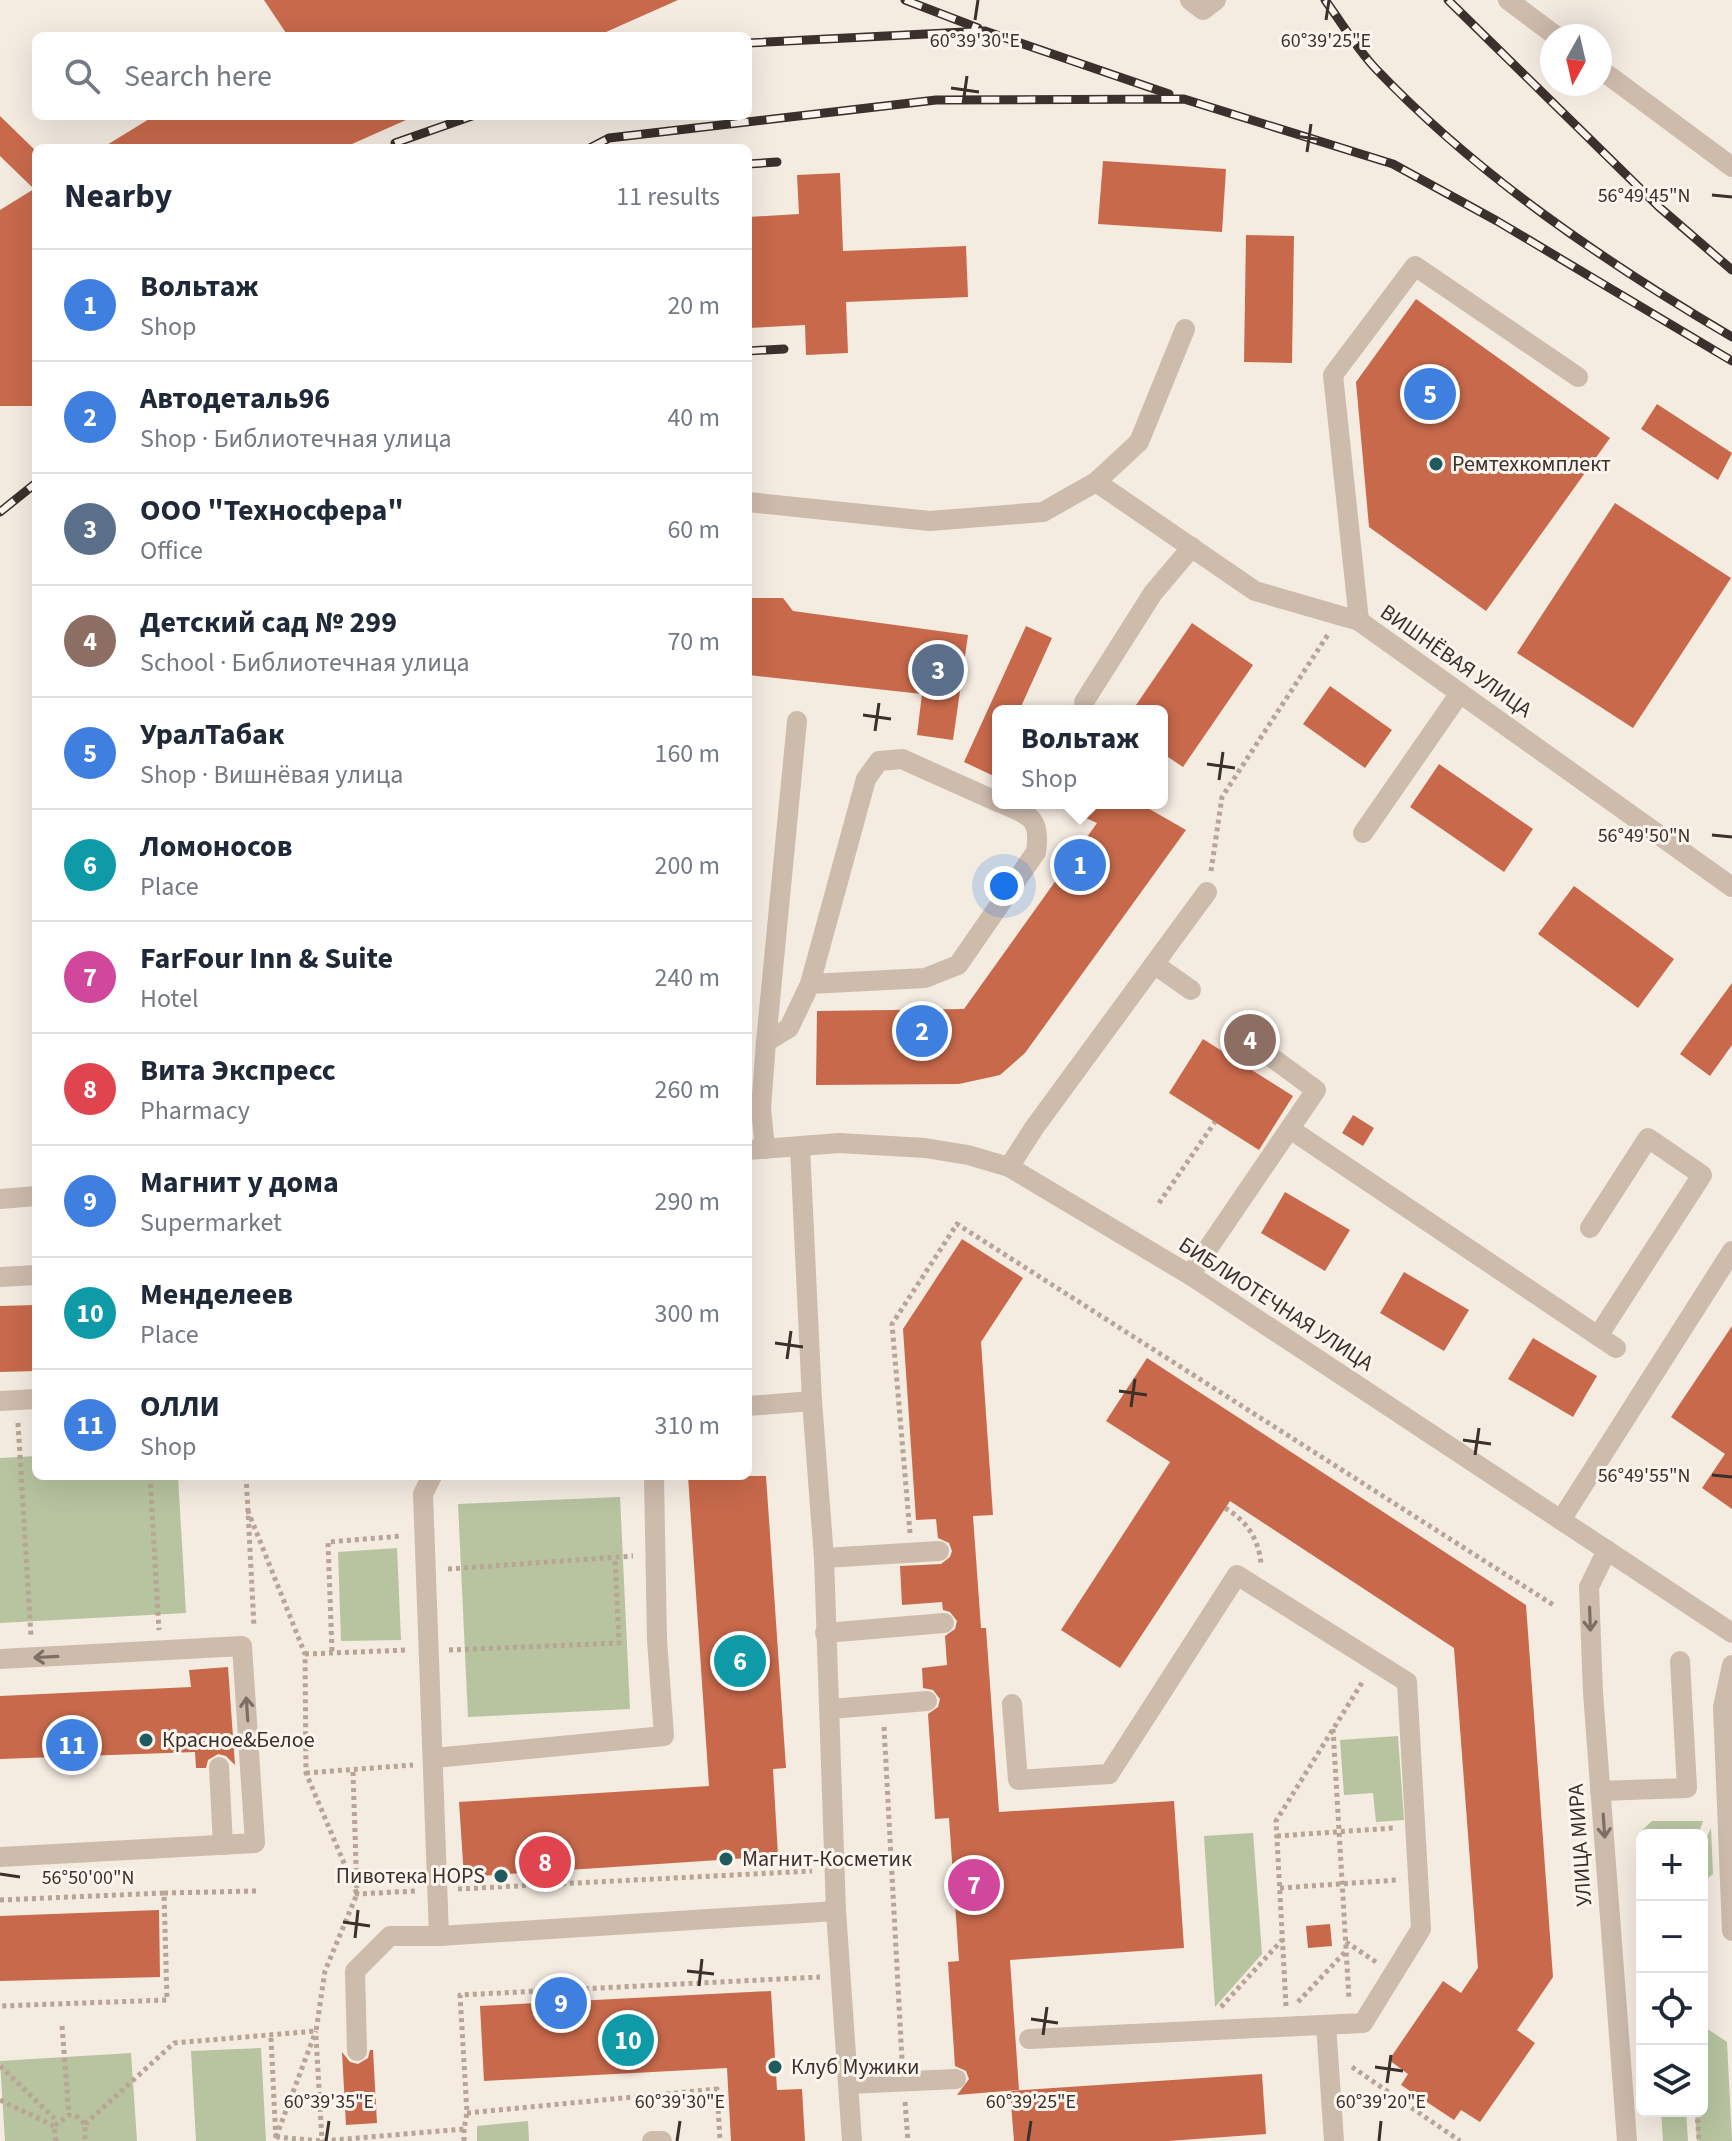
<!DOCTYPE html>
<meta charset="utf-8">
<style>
body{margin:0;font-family:"Source Sans 3",sans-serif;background:#f2f2f3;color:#1f2937}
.controls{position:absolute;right:24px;bottom:24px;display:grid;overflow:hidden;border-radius:12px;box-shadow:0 8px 32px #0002}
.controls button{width:72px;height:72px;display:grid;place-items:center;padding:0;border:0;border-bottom:2px solid #e0e1e3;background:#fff;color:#1f2937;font:40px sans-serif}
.compass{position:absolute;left:1540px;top:24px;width:72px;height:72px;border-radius:50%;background:#fff;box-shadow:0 8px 32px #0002;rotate:188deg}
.you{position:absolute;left:1004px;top:886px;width:28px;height:28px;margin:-20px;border:6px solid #fff;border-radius:50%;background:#1a73e8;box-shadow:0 0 0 12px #1a73e833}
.badge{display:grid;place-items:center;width:52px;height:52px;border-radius:50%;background:#1f5a5e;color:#fff;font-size:26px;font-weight:700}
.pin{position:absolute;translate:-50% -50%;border:4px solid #fff;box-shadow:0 2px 8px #0006}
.popup{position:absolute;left:992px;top:705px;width:176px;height:104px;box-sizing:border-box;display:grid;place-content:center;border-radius:12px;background:#fff;filter:drop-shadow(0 2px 6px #0005);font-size:26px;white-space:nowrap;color:#747a83}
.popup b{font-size:30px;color:#1f2937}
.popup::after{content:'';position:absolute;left:50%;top:100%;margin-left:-16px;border:16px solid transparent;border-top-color:#fff}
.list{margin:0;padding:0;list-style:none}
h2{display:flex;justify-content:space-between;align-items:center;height:104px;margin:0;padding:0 32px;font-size:34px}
h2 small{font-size:26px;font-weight:400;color:#747a83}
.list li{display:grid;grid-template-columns:52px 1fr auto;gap:24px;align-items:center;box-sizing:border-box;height:112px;padding:0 32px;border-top:2px solid #e0e1e3}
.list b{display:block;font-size:30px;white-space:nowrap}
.list p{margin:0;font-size:26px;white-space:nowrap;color:#747a83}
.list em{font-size:26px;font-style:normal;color:#747a83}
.icon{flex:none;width:44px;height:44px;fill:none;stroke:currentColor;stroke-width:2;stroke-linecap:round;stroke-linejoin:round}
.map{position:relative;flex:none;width:1732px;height:2141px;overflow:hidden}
.search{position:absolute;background:#fff;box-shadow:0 8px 32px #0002;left:32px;top:32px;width:720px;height:88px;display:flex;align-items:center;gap:20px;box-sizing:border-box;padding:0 28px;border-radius:12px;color:#747a83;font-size:30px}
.panel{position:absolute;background:#fff;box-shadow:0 8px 32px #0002;left:32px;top:144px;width:720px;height:1336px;border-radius:12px}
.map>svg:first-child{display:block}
.green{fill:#b8c4a0}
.building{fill:#c8694b}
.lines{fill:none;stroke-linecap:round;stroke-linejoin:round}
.path{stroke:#b9a596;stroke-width:5;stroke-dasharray:4 4;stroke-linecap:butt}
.minor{stroke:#cdbbac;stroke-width:20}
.rail-casing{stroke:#3b302b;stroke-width:9}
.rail{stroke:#fbf5ee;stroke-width:6;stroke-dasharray:18;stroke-linecap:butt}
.oneway{stroke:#7d6f65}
.ticks{fill:none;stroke:#3b302b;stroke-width:3}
.poi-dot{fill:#1f5a5e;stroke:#fbf5ee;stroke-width:3}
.labels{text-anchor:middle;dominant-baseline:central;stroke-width:6;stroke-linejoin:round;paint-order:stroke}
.poi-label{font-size:22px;fill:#3b302b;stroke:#fbf5ee;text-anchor:start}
.street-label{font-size:22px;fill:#3b302b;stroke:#fbf5ee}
.ticks-label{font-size:20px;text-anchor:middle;fill:#3b302b;stroke:#fbf5ee;stroke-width:6;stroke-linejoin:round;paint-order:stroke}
</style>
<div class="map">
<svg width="1732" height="2141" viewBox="0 0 1732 2141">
<rect width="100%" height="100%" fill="#f4ebe1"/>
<g class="green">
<polygon points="36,1456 36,1476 178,1476 186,1613 0,1623 0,1458"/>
<polygon points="620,1497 630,1709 468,1717 458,1504"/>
<polygon points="397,1548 401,1640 341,1641 338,1552"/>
<polygon points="1398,1736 1404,1820 1376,1822 1373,1793 1344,1795 1340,1740"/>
<polygon points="1652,1821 1703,1821 1698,1835 1642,1835 1642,1886 1637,1835"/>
<polygon points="1711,1828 1713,1874 1702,1883 1702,1848"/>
<polygon points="1253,1833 1262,1954 1215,2007 1204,1836"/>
<polygon points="1702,1987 1703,2026 1727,2042 1732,2141 1697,2141 1695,2111 1702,2111"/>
<polygon points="261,2048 266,2141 196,2141 191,2051"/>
<polygon points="131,2053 137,2141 5,2141 0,2061"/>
<polygon points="1661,2111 1686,2111 1688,2141 1663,2141"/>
<polygon points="528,2121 529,2141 477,2141 477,2126"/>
</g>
<g class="building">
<polygon points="264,0 678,0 597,36 288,36"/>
<polygon points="0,116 36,151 36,406 0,406 0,210 34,189 0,156"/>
<polygon points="154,116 415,116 343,148 102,148"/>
<polygon points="1103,161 1226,169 1222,232 1098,224"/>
<polygon points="840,173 843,251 966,246 968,297 846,302 848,353 806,355 805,325 748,328 748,217 799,214 797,175"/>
<polygon points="1246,235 1294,236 1292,363 1244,362"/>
<polygon points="1416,299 1610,438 1486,611 1369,527 1356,382"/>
<polygon points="1657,404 1732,453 1718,480 1641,429"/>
<polygon points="1615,503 1731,578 1633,728 1517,653"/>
<polygon points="748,598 783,598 793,611 968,635 953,740 917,735 922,694 748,675"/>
<polygon points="1192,623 1253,665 1183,767 1162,753 1162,711 1132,711"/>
<polygon points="1026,626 1052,638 1019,711 998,711 998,778 964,762"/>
<polygon points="1330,686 1392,730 1365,768 1303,724"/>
<polygon points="1439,764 1533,829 1504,872 1410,807"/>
<polygon points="1053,803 1139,803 1186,830 1025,1053 1000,1075 959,1084 816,1085 817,1011 964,1009 1097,823"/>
<polygon points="1574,886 1674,959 1638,1008 1538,934"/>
<polygon points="1732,983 1732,1045 1710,1076 1680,1054"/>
<polygon points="1203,1039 1293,1096 1259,1150 1169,1093"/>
<polygon points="1353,1115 1374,1128 1363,1146 1342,1133"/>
<polygon points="1285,1192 1350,1230 1325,1271 1261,1233"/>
<polygon points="962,1239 1023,1278 981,1342 993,1515 973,1516 981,1628 986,1628 999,1812 1174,1801 1184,1948 1010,1960 1019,2090 957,2095 969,2079 966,2071 955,2066 948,1962 959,1961 949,1818 935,1819 928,1714 938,1707 940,1699 933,1690 923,1688 922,1668 947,1665 945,1636 955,1629 957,1621 950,1612 943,1610 942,1602 902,1605 900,1566 941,1564 950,1557 952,1551 949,1543 938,1538 936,1519 916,1520 903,1329"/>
<polygon points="1404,1272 1469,1310 1444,1351 1380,1313"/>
<polygon points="36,1305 36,1371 0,1372 0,1306"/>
<polygon points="1732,1326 1732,1509 1702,1488 1725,1454 1671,1417"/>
<polygon points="1533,1338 1597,1376 1573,1417 1508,1379"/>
<polygon points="1147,1358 1526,1605 1553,1977 1517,2030 1535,2043 1480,2122 1461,2110 1454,2120 1401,2085 1408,2074 1389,2060 1443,1981 1461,1993 1478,1968 1454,1648 1230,1501 1120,1668 1061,1630 1170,1462 1106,1421"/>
<polygon points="688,1476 766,1476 786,1768 773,1769 778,1856 464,1877 459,1802 709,1786"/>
<polygon points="228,1667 235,1765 226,1756 218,1754 208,1760 206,1768 196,1768 195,1752 0,1759 0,1696 191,1687 189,1670"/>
<polygon points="159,1910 160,1977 0,1981 0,1916"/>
<polygon points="1330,1924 1332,1946 1308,1948 1306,1926"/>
<polygon points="771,1991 777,2090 802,2089 805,2141 731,2141 727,2068 484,2081 480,2006"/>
<polygon points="370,2050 373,2050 377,2123 346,2125 342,2052 350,2062 358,2064 368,2058"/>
<polygon points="1262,2074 1266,2134 1168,2141 1014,2141 1010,2091"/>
</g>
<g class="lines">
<g class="path">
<polyline points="1211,871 1222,797 1329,633"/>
<polyline points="1159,1203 1215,1122"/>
<polyline points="18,1423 31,1636"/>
<polyline points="150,1476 159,1630"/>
<polyline points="246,1476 248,1511"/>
<path d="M1225 1508C1247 1521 1258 1538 1261 1563"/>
<polyline points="910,1533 892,1324 957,1224 1555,1606"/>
<polyline points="448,1569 633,1556"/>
<polyline points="449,1650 619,1643 615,1558"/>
<polyline points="332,1651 328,1542 402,1536"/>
<polyline points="305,1654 408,1650"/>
<polyline points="884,1727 902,2060"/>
<polyline points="1333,1729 1349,1999"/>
<polyline points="353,1772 357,1894 416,1891"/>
<polyline points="306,1773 413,1765"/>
<polyline points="1277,1836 1394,1828"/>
<polyline points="1280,1888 1397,1880"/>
<polyline points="458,1889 812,1871"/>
<polyline points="164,1893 257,1891"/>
<polyline points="0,1900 164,1893 167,2000 0,2006"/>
<polyline points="1346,1942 1376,1962"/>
<polyline points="1298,2002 1346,1951"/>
<polyline points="1286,2006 1276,1821 1363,1681"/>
<polyline points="1221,2007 1282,1940"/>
<polyline points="62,2026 69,2115"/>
<polyline points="316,2036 322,2141"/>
<polyline points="271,2038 276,2141"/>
<polyline points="0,2066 57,2121"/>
<polyline points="1352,2067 1460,2141"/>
<polyline points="0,2100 54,2126"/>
<polyline points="905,2102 908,2141"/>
<polyline points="1697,2111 1699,2141"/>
<polyline points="467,2113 717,2089 720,2141"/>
<polyline points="85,2124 174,2043 316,2031 325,1971 357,1894 306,1773 305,1654 248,1511 254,1627"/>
<polyline points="464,2129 464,2141"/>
<polyline points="276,2137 322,2141 464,2129 467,2113 460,1995 820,1977"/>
<polyline points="276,2137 316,2031"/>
<polyline points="56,2141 54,2126 69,2115 78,2117 85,2124 85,2141"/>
</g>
<g class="minor">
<polyline points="1190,0 1203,10 1216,0"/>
<polyline points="1508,0 1556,36"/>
<polyline points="1600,69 1732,167"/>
<polyline points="1096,482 1255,591 1359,621 1732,887"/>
<polyline points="748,502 930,521 1043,512 1096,482 1139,442 1185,329"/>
<polyline points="1359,621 1333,375 1415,266 1578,377"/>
<polyline points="1084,702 1153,593 1192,547"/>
<polyline points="1363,833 1460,693"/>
<polyline points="1154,964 1191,990"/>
<path d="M810 984 925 978 958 965 1036 852C1041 817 1030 816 1001 803"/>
<polyline points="766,1042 789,1028 810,984 866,779 879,761 902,759 998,802"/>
<polyline points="1290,1129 1616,1348"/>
<polyline points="800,1147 812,1401 824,1558 836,1911 852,2141"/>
<polyline points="765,1149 761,1108 766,1042 797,721"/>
<polyline points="748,1150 839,1143 925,1148 968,1155 1009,1167 1190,1275 1732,1633"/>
<polyline points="1009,1167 1034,1128 1207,892"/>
<polyline points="0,1199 36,1196"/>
<polyline points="1590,1228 1648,1138 1702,1175 1598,1336"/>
<polyline points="1190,1275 1316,1090 1248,1040"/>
<polyline points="0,1277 36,1275"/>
<polyline points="0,1401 36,1399"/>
<polyline points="748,1406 812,1401"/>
<polyline points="432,1476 423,1494 439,1936"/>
<polyline points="1561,1520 1732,1251"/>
<polyline points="1607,1550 1589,1587 1593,1693 1627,2141"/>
<polyline points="824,1558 939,1551"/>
<polyline points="825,1633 944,1623"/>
<polyline points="0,1659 242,1646 255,1843 0,1857"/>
<polyline points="1732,1665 1723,1707 1732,1931"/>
<polyline points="1012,1704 1018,1780 1109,1774 1237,1575 1407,1682 1421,1929 1363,2023 1029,2039"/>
<polyline points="830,1709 927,1701"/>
<polyline points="434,1758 664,1736 657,1640 654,1476"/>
<polyline points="219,1767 223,1845"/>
<polyline points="1600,1791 1687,1788 1680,1661"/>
<polyline points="1326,2025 1334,2141"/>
<polyline points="357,2051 355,1971 390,1936 439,1936 836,1911"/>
<polyline points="849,2084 956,2079"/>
<polyline points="652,2141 662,2141"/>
</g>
<defs>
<g id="rail">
<polyline points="905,0 978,28"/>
<path d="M1325 0C1342 23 1357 49 1376 69 1478 176 1605 262 1732 337"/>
<polyline points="1448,0 1659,207 1732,270"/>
<polyline points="748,43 985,31 1169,94"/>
<polyline points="395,143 472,116"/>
<polyline points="590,148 609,138 936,100 1184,99 1393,164 1497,221 1732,361"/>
<polyline points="748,164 777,162"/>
<polyline points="748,351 784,349"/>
<polyline points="0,512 36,483"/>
</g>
</defs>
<use href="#rail" class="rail-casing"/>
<use href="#rail" class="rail"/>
</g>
<defs><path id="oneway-shaft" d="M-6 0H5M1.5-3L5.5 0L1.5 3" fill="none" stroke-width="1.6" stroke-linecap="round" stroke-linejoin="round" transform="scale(2)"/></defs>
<g class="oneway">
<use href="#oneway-shaft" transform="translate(1590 1619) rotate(88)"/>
<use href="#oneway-shaft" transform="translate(46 1657) rotate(177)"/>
<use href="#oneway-shaft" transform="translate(247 1709) rotate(-94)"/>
<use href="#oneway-shaft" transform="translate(1604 1826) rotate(86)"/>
</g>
<path class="ticks" d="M975 20 978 0M1326 20 1329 0M951 88 979 92M963 104 967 76M1295 136 1323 140M1307 152 1311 124M1712 195 1732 197M863 715 891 719M875 731 879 703M1207 764 1235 768M1219 780 1223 752M1712 835 1732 837M775 1343 803 1347M787 1359 791 1331M1119 1391 1147 1395M1131 1407 1135 1379M1463 1440 1491 1444M1475 1455 1479 1428M1712 1475 1732 1477M0 1874 20 1877M343 1922 370 1926M355 1938 358 1910M687 1971 714 1974M699 1986 702 1959M1031 2019 1058 2023M1043 2035 1047 2007M1375 2067 1403 2071M1387 2083 1391 2055M326 2141 329 2121M677 2141 680 2121M1028 2141 1031 2121M1379 2141 1381 2121"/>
<g class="poi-dot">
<circle cx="1436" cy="464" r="8"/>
<circle cx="146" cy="1740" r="8"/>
<circle cx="726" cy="1859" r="8"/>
<circle cx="501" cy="1876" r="8"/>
<circle cx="775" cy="2067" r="8"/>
</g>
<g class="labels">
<g class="poi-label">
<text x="1452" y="464">Ремтехкомплект</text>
<text x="162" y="1740">Красное&amp;Белое</text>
<text x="742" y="1859">Магнит-Косметик</text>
<text x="485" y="1876" text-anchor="end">Пивотека HOPS</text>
<text x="791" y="2067">Клуб Мужики</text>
</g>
<g class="street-label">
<text transform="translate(1456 661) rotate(35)">ВИШНЁВАЯ УЛИЦА</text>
<text transform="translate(1276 1304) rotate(33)">БИБЛИОТЕЧНАЯ УЛИЦА</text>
<text transform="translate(1580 1845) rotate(-94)">УЛИЦА МИРА</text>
</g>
</g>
<g class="ticks-label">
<text x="975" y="47">60°39'30"E</text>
<text x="1326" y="47">60°39'25"E</text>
<text x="1644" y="202">56°49'45"N</text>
<text x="1644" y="842">56°49'50"N</text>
<text x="1644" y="1482">56°49'55"N</text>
<text x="88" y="1884">56°50'00"N</text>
<text x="329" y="2108">60°39'35"E</text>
<text x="680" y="2108">60°39'30"E</text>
<text x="1031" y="2108">60°39'25"E</text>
<text x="1381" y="2108">60°39'20"E</text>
</g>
</svg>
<div class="controls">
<button>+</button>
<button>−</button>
<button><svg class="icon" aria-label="locate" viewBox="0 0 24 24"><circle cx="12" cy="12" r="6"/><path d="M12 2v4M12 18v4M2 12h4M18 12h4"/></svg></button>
<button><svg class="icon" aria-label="layers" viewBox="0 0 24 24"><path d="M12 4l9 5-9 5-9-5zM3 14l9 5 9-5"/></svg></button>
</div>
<svg class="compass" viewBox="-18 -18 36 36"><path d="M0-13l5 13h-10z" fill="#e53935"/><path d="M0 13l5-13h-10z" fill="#747a83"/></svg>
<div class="you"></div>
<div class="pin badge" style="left:1080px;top:865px;background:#3f7fe0">1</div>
<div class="popup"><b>Вольтаж</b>Shop</div>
<div class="pin badge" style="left:922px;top:1031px;background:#3f7fe0">2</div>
<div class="pin badge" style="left:938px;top:670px;background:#5c6f8a">3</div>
<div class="pin badge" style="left:1250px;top:1040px;background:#8d6e63">4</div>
<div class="pin badge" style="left:1430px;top:394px;background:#3f7fe0">5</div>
<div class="pin badge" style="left:740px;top:1661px;background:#0f9aa8">6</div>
<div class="pin badge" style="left:974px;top:1885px;background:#d1479c">7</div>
<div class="pin badge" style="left:545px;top:1862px;background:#e0444e">8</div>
<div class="pin badge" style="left:561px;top:2003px;background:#3f7fe0">9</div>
<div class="pin badge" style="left:628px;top:2040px;background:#0f9aa8">10</div>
<div class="pin badge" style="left:72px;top:1745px;background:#3f7fe0">11</div>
<div class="search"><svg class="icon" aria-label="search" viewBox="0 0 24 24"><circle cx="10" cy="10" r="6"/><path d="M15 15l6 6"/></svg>Search here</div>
<section class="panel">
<h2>Nearby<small>11 results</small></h2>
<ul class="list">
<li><span class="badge" style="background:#3f7fe0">1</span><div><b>Вольтаж</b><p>Shop</p></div><em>20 m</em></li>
<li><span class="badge" style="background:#3f7fe0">2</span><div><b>Автодеталь96</b><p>Shop · Библиотечная улица</p></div><em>40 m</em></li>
<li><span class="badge" style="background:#5c6f8a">3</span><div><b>ООО &quot;Техносфера&quot;</b><p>Office</p></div><em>60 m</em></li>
<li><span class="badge" style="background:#8d6e63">4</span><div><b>Детский сад № 299</b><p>School · Библиотечная улица</p></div><em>70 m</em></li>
<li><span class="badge" style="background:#3f7fe0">5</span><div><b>УралТабак</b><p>Shop · Вишнёвая улица</p></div><em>160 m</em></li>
<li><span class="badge" style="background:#0f9aa8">6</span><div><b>Ломоносов</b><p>Place</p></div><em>200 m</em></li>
<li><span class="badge" style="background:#d1479c">7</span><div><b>FarFour Inn &amp; Suite</b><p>Hotel</p></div><em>240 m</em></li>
<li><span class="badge" style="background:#e0444e">8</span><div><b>Вита Экспресс</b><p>Pharmacy</p></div><em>260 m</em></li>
<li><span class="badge" style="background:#3f7fe0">9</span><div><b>Магнит у дома</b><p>Supermarket</p></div><em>290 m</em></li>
<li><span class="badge" style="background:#0f9aa8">10</span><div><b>Менделеев</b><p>Place</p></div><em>300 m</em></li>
<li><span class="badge" style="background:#3f7fe0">11</span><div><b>ОЛЛИ</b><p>Shop</p></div><em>310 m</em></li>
</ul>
</section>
</div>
